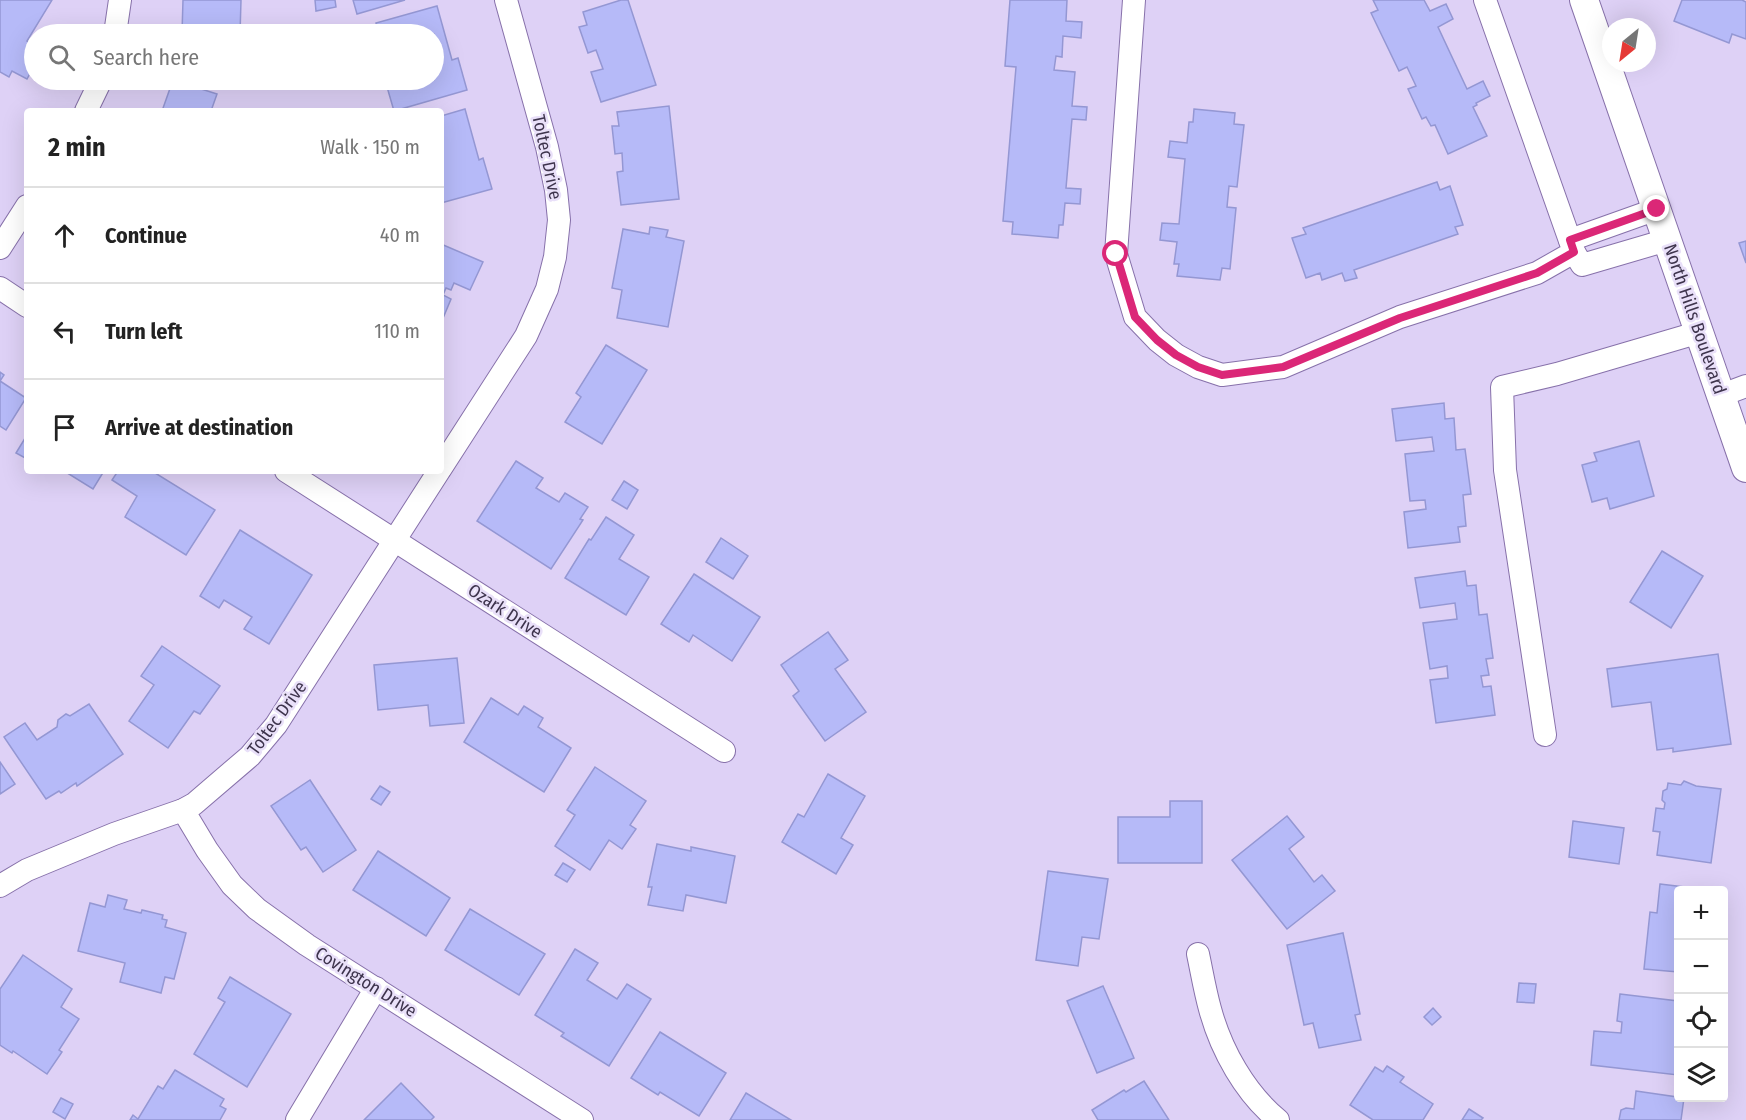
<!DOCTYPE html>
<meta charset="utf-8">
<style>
body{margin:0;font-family:"Fira Sans Condensed",sans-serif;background:#f2f2f2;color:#222}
.controls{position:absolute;right:18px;bottom:18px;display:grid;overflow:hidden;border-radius:6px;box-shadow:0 6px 24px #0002}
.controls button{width:54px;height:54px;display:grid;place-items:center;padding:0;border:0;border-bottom:2px solid #e0e0e0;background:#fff;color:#222;font:30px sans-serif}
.compass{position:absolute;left:1602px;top:18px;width:54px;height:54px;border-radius:50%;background:#fff;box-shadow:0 6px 24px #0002;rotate:210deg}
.stop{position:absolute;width:18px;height:18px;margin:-14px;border:4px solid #db2777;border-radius:50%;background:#fff}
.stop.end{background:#db2777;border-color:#fff;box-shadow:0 2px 6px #0008}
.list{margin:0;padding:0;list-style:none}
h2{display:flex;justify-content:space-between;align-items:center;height:78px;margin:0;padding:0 24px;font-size:26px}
h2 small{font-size:20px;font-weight:400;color:#767676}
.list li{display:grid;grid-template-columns:39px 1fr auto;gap:18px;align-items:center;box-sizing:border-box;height:96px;padding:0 24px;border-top:2px solid #e0e0e0}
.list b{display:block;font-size:22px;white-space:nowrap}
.list em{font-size:20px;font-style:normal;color:#767676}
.icon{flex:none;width:33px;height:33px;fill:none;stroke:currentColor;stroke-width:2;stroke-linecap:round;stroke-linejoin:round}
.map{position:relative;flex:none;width:1746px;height:1120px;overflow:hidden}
.search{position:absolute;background:#fff;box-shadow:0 6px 24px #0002;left:24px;top:24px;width:420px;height:66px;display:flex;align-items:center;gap:15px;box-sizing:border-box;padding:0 21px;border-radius:33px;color:#767676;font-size:22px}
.panel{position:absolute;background:#fff;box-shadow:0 6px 24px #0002;left:24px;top:108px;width:420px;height:366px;border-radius:6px}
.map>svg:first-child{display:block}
.building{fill:#b6baf8;stroke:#9497d3;stroke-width:1.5}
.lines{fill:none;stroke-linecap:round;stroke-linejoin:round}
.minor-casing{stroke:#8771aa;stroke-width:24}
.tertiary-casing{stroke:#8771aa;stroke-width:30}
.minor{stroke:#fff;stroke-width:22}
.tertiary{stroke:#fff;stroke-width:28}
.route{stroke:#db2777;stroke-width:8}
.labels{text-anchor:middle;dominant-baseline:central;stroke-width:5;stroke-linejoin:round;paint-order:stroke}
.street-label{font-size:18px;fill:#3e344d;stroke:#e9e0f9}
</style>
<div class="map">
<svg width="1746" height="1120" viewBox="0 0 1746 1120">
<rect width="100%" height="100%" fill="#ded1f6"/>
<g class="building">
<polygon points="0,0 52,0 27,41 34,45 34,66 27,79 12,71 9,77 0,72"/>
<polygon points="183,0 241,0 240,34 191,34 191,33 182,33"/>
<polygon points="315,0 335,0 336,7 316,11"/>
<polygon points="353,0 405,0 357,14"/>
<polygon points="621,0 628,0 656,85 601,102 591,72 603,69 596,50 588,53 579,27 587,25 583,12"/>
<polygon points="1010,0 1067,0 1066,21 1082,22 1081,38 1063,36 1062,57 1056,56 1054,70 1075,72 1072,106 1087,107 1086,120 1072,119 1066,188 1081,189 1080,204 1065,203 1063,225 1059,225 1058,238 1012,234 1013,222 1003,221 1016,67 1005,66"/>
<polygon points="1373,0 1424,0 1430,11 1446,4 1453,19 1438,27 1467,89 1483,81 1490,96 1476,103 1477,105 1473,107 1487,136 1448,154 1435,125 1431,126 1426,117 1422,119 1408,89 1416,86 1407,67 1399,71 1371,13 1378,10"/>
<polygon points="1682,0 1742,0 1746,2 1746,39 1732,34 1729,43 1674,21"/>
<polygon points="437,6 452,60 458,58 467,90 394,111 385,80 434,80 434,34 379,34 376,23"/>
<polygon points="173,80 217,94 211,111 162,111"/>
<polygon points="669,106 679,199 621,205 617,172 623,171 622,153 615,154 612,126 619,126 617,112"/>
<polygon points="465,109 479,160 483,158 492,189 441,203 441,116"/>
<polygon points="1194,109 1235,113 1234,124 1244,125 1237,187 1229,186 1227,207 1236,208 1230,269 1222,268 1220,280 1177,276 1179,264 1174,264 1177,242 1160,240 1162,223 1179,224 1185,159 1168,157 1170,141 1187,143 1189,122 1193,122"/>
<polygon points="1437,182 1440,190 1450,186 1463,225 1455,227 1458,234 1354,270 1357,278 1345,281 1342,273 1322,280 1320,273 1306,278 1292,238 1306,234 1303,228"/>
<polygon points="650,227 668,230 666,237 684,241 668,327 617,318 622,290 612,288 623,229 649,234"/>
<polygon points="1746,241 1746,263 1739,243"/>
<polygon points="441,244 483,262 470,290 454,283 451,290 446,288 443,295 451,299 441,323"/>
<polygon points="606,345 647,370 602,444 565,422 581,397 576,393"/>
<polygon points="0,372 4,375 0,381 26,398 6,430 0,426"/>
<polygon points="1444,403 1445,419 1454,418 1456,450 1465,449 1471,494 1463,495 1466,526 1458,527 1460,542 1408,548 1404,512 1426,509 1425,500 1410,501 1405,454 1434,451 1432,437 1396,441 1392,409"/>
<polygon points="27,435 27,459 16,453"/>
<polygon points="1639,441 1654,496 1610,509 1607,498 1592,502 1582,465 1597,461 1594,453"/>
<polygon points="516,461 543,478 536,488 559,502 565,493 588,507 580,519 583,520 551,569 477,521"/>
<polygon points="64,471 104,471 93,489"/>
<polygon points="118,471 152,471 215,510 186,555 125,517 137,496 112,480"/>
<polygon points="624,481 638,490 627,509 612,500"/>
<polygon points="606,517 634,535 619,559 649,577 626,615 565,578 589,539 591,540"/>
<polygon points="240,530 312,575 269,644 244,629 252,617 224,600 219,608 200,596"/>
<polygon points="721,538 748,556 733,579 706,562"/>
<polygon points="1662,551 1703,576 1671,628 1630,602"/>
<polygon points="1465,571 1467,586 1476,585 1479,615 1487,614 1493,658 1486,659 1489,675 1481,676 1483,687 1491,686 1495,715 1436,723 1430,680 1448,678 1447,666 1430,669 1423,623 1457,619 1455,603 1420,608 1415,578"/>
<polygon points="694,574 760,617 732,661 693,635 689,642 661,624"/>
<polygon points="828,632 848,660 835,669 866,712 825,741 793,696 799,691 781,665"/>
<polygon points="162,646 220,686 200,714 194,711 168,748 129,721 154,685 141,676"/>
<polygon points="1718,654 1731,744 1673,752 1673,748 1657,750 1651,702 1612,707 1607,669"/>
<polygon points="457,658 464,723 430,726 428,705 378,710 374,665"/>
<polygon points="491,698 518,715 524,706 543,718 538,727 571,748 544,792 464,742"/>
<polygon points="89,704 123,754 77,786 76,783 61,793 59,791 46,799 4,737 25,723 37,740 57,727 58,720 66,714 70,716"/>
<polygon points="0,762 15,784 0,794"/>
<polygon points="595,767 646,801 630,825 636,829 622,849 609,840 590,870 555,846 575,815 567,810"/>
<polygon points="828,774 865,796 841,838 853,845 836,874 782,842 798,814 804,817"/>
<polygon points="310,780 356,850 323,872 306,847 301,850 271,806"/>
<polygon points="1684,781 1696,786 1721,789 1711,863 1657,855 1660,832 1653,831 1656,808 1664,809 1665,803 1662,800 1663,791 1667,789 1668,783 1681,785"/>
<polygon points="380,786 390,792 381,805 371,799"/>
<polygon points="1170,801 1202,801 1202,863 1118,863 1118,817 1170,817"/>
<polygon points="1287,816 1304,837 1289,849 1314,882 1322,875 1335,891 1287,929 1232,860"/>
<polygon points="1573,821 1624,828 1619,864 1569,857"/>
<polygon points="657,844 691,851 691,847 735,856 726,903 686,895 683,911 648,905 652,887 648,887"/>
<polygon points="378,851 450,898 426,936 353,890"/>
<polygon points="563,863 575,870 567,882 555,875"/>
<polygon points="1048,871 1108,879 1099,939 1082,937 1078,966 1036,960"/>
<polygon points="1660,884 1701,889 1701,890 1678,890 1678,972 1644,969 1650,912 1657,913"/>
<polygon points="108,895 127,900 124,909 141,913 142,910 163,915 162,919 167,920 165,927 186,933 174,979 165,977 161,993 120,982 125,963 78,951 90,903 105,907"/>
<polygon points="470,909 545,954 519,995 445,950"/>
<polygon points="1343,933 1360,1014 1355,1015 1361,1040 1319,1048 1313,1023 1304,1025 1287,945"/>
<polygon points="575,949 598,963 587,980 617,999 627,984 651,999 609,1066 561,1036 564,1033 535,1015"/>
<polygon points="23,955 72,989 61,1007 79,1019 59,1050 62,1052 47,1074 13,1051 12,1053 0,1045 0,989"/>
<polygon points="230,977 291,1014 247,1087 194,1054 225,1002 218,998"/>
<polygon points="1519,983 1536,984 1534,1003 1517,1002"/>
<polygon points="1103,986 1134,1058 1097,1073 1067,1001"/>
<polygon points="1620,994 1678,1001 1678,1075 1591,1065 1594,1031 1621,1033 1622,1022 1617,1021"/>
<polygon points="1433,1008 1441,1017 1432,1025 1424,1017"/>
<polygon points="660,1032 726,1073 699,1116 660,1092 658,1095 631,1078"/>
<polygon points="1387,1066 1404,1077 1400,1082 1433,1104 1423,1120 1373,1120 1350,1105 1375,1067 1383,1072"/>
<polygon points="175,1070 224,1099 220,1106 226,1109 220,1120 130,1120 133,1115 138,1119 158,1086 163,1089"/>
<polygon points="1144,1081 1169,1120 1098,1120 1092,1110 1124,1090 1126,1092"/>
<polygon points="401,1083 434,1117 431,1120 364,1120"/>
<polygon points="1636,1091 1684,1098 1681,1120 1619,1120 1621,1110 1626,1108 1634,1109"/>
<polygon points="746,1093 791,1120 730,1120"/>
<polygon points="61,1098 73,1104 65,1119 53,1112"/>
<polygon points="1469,1109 1483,1118 1481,1120 1462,1120"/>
</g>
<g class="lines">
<defs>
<g id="minor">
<polyline points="1134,0 1116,254 1135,317 1157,340 1176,355 1198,367 1222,375 1283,367 1400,317 1537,273 1574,252 1485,0"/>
<polyline points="115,34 120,0"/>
<polyline points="86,111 101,80"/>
<polyline points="1570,240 1657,209"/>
<polyline points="0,248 27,206"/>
<polyline points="1574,252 1582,265 1667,240"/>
<polyline points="0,288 27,306"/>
<polyline points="1722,395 1746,386"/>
<polyline points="441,468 526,336 547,289 555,257 559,220 556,190 547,147 506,0"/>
<polyline points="286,471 724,751"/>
<polyline points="1545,735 1505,470 1502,387 1557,374 1700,332"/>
<polyline points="183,810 207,850 232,885 257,909 307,945 582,1120"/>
<polyline points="0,886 27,870 114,834 183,810 194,804 250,756 276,725 439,471"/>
<path d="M1198 954C1202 973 1205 991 1210 1009 1221 1050 1245 1093 1278 1120"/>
<polyline points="297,1120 376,988"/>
</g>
<polyline id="tertiary" points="1584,0 1746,468"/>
</defs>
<use href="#minor" class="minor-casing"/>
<use href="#tertiary" class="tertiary-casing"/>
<use href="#minor" class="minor"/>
<use href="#tertiary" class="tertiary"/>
</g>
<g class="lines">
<polyline class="route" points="1116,254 1135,317 1157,340 1176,355 1198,367 1222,375 1283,367 1400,318 1537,273 1574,252 1570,240 1657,209"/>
</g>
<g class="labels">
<g class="street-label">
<text transform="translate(547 157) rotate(78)">Toltec Drive</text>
<text transform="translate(1695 319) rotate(71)">North Hills Boulevard</text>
<text transform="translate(505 611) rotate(33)">Ozark Drive</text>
<text transform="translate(277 718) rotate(-54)">Toltec Drive</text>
<text transform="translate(366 982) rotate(32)">Covington Drive</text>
</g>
</g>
</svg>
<div class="controls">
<button>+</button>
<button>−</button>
<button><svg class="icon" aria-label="locate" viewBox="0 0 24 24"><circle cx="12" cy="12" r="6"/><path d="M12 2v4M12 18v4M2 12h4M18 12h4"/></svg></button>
<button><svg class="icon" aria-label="layers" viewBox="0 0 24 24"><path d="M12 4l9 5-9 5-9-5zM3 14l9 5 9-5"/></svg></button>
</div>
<svg class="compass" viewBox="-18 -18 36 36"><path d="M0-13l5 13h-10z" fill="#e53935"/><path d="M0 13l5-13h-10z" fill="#767676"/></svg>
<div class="stop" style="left:1116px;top:254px"></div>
<div class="stop end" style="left:1657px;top:209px"></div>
<div class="search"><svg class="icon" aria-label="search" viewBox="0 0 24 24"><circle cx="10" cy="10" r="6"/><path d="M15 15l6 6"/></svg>Search here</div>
<section class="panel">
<h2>2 min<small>Walk · 150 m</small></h2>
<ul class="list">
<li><svg class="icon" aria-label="ahead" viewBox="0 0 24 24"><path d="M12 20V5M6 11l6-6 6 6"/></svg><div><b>Continue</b></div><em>40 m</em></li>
<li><svg class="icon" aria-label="left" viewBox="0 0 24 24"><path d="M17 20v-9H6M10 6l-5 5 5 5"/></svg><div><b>Turn left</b></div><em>110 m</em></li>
<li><svg class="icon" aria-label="arrive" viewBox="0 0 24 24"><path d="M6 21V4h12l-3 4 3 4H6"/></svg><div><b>Arrive at destination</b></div></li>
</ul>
</section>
</div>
